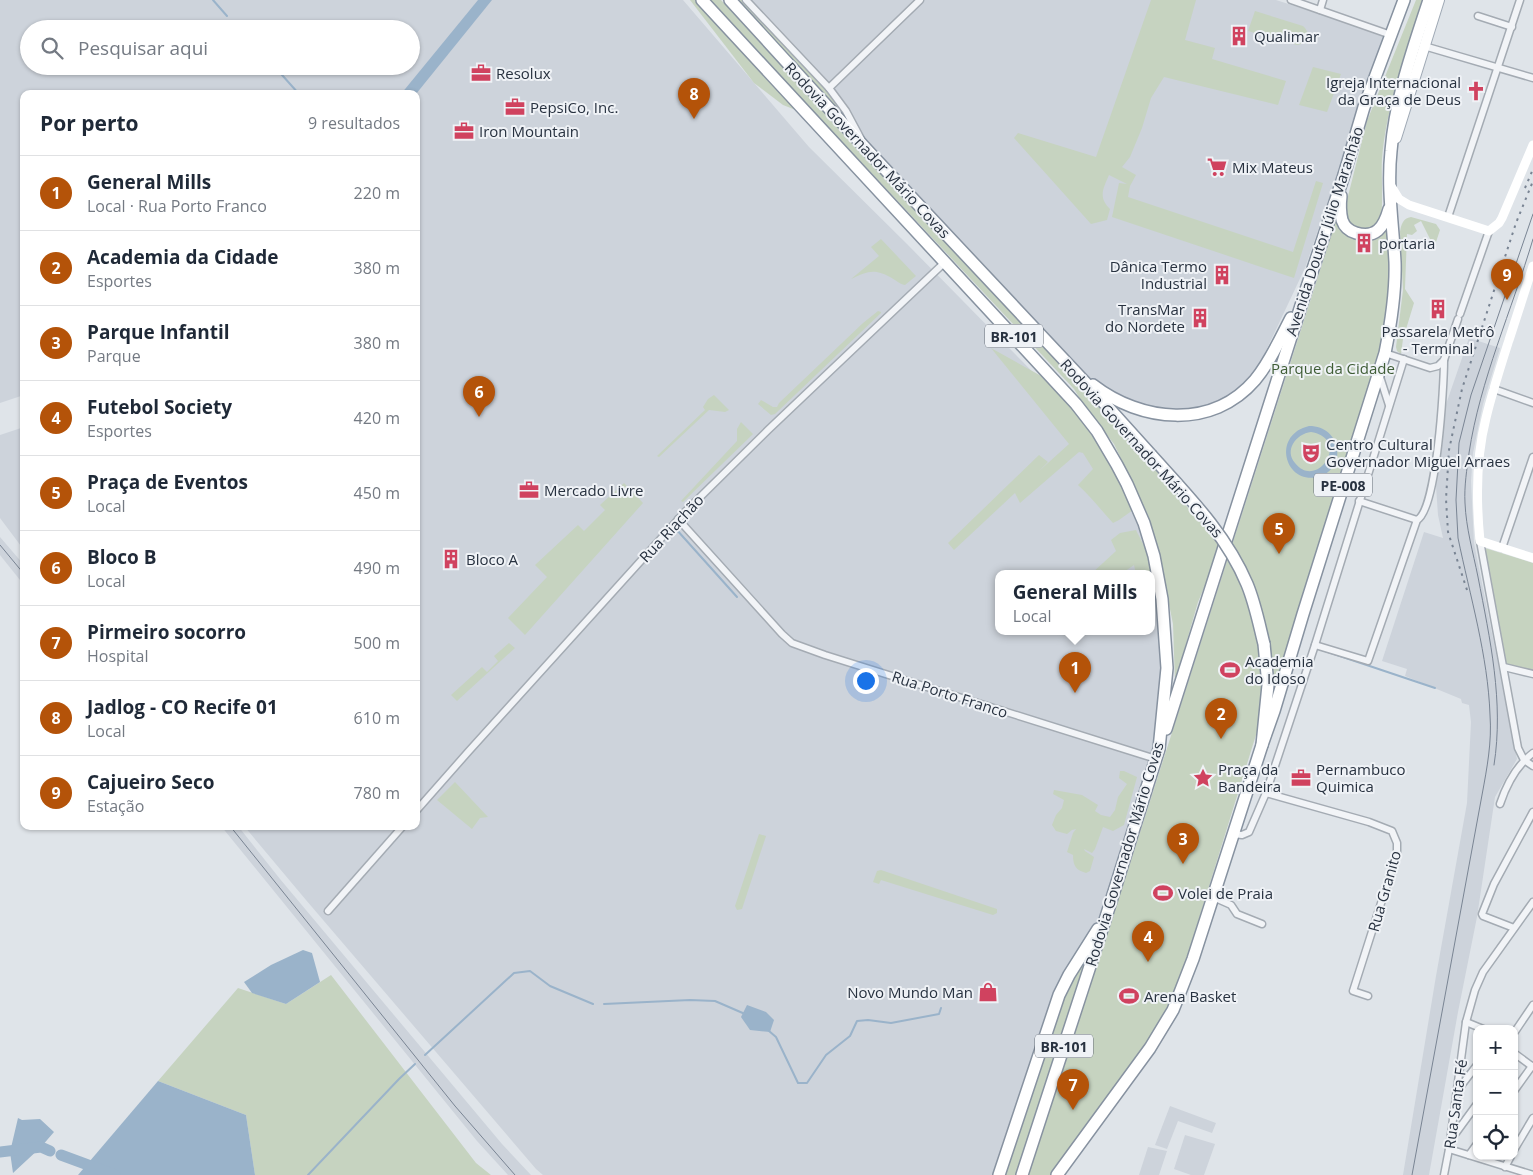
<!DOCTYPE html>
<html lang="pt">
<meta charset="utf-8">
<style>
body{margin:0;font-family:"Open Sans",sans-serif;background:#f2f2f3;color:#1f2937}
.controls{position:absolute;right:15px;bottom:15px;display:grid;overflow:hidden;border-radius:10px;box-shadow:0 1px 4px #0004}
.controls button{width:45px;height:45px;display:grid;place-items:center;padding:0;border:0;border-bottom:1px solid #e0e1e3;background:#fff;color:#1f2937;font:25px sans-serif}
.you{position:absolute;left:865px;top:680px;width:18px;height:18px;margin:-12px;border:4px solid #fff;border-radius:50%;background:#1a73e8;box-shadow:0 0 0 8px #1a73e833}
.badge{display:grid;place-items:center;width:32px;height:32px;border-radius:50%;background:#b45309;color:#fff;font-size:16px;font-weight:700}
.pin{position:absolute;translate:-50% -41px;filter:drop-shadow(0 1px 2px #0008)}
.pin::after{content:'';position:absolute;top:26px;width:18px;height:15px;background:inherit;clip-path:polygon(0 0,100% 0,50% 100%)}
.popup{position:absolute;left:995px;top:570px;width:160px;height:65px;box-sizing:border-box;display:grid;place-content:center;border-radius:10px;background:#fff;filter:drop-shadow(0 1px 4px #0005);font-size:16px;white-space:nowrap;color:#747a83}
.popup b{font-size:19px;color:#1f2937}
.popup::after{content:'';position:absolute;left:50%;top:100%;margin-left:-10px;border:10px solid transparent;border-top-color:#fff}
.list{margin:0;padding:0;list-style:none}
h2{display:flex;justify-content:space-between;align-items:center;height:65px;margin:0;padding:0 20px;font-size:21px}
h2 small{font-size:16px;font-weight:400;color:#747a83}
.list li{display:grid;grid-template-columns:32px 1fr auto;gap:15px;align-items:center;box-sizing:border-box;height:75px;padding:0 20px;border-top:1px solid #e0e1e3}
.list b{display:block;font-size:19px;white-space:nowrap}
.list p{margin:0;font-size:16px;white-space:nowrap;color:#747a83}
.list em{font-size:16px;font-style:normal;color:#747a83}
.icon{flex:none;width:28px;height:28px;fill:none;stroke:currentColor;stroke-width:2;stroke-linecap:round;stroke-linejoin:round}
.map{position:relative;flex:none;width:1533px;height:1175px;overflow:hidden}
.search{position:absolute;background:#fff;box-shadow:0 1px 4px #0004;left:20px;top:20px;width:400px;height:55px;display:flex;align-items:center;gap:12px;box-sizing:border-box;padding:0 18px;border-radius:28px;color:#747a83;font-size:19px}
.panel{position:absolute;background:#fff;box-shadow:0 1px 4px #0004;left:20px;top:90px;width:400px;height:740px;border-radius:10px}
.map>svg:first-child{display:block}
.built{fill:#cdd3db;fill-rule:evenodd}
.green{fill:#c6d3c0}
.water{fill:#9ab3ca;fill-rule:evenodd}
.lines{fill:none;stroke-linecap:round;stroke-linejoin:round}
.stream{stroke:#9ab3ca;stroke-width:2}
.river{stroke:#9ab3ca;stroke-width:11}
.street-casing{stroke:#a4abb3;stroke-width:9}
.primary-casing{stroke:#9fa9b5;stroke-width:12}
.highway-casing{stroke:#8792a0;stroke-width:14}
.street{stroke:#f2f4f7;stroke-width:6}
.secondary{stroke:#fff;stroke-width:9}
.primary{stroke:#fff;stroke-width:10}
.highway{stroke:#fff;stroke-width:11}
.tram{stroke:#798493;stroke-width:1}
.rail{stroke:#798493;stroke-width:2;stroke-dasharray:2.5 5;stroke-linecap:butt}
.highway-bridge-casing{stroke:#8792a0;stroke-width:14;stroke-linecap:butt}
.highway-bridge{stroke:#fff;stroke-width:11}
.labels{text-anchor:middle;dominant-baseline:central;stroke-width:4;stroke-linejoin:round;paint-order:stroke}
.shield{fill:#eff2f6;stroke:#646c77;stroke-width:1}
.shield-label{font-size:14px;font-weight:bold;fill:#283240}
.poi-label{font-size:15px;fill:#283240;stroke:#eff2f6;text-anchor:start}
.street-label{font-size:15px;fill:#283240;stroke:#eff2f6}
.park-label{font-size:15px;fill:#3e5c35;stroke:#eff2f6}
</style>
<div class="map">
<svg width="1533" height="1175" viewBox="0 0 1533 1175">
<rect width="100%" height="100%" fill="#dfe4e9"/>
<g class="built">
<path d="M0 0H683L809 147 907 244 1072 412 1101 450 1153 556 1166 636 1160 724 1110 905 999 1175H543L536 1169 306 900 244 826H416V94H24V395L0 403ZM29 29H411V66H29ZM999 574H1151V632H999Z"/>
<polygon points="750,0 1276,0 1385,35 1305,268 1263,357 1254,382 1204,411 1143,410 1097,388 868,150 855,121 832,86"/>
<polygon points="1469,338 1500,348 1483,404 1473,453 1471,481 1474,543 1517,759 1495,797 1477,917 1458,1012 1429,1175 1403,1175 1436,976 1467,803 1471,722 1469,705 1462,703 1461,699 1405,676 1407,669 1382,661 1424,532 1443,538 1438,515 1436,486 1444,410"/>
<polygon points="24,427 24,550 0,518 0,435"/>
<polygon points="0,537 24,565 24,585 0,555"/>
<polygon points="221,826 238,826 280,879 502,1144 531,1175 508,1175 477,1141"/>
<polygon points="1170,1106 1216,1123 1212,1133 1178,1121 1167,1149 1155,1145"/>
<polygon points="1185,1135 1215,1144 1204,1175 1191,1175 1174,1169"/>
<polygon points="1148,1147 1167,1151 1159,1175 1139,1175"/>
</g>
<g class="green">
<polygon points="690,0 700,0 806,114 783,105 754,83"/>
<polygon points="709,0 721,0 1069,371 1077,384 1134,445 1219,544 1209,576 1198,602 1175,682 1173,624 1160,560 1148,515 1114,444 1085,407 1074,389"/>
<polygon points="734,0 744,0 833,91 862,140"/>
<path d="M1151 0H1196L1185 40 1215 48 1212 59 1286 81 1278 105 1164 77 1151 98 1142 128 1130 157 1122 167 1136 175 1130 186 1128 197 1293 252 1316 181 1323 183 1294 278 1112 217 1119 183 1127 184 1109 175C1103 189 1098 197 1110 209L1107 220 1091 224 1014 138 1018 133 1096 157Z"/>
<path d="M1416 0H1422C1407 50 1386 107 1382 159 1381 170 1384 213 1380 220 1377 225 1371 228 1365 230 1350 225 1344 221 1346 204L1367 121Z"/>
<path d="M1255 11 1303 26C1311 33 1308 44 1297 45L1248 31Z"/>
<polygon points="1313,67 1341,74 1327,112 1299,105"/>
<polygon points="1336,215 1352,235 1389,226 1390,284 1389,325 1276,687 1260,722 1188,954 1172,997 1164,1015 1148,1041 1052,1175 1027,1175 1128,870 1331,236"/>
<path d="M1411 217 1436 224 1440 230 1436 242 1433 245 1421 221 1414 225 1417 231 1412 235 1407 234 1405 289 1414 303 1403 339 1401 354 1397 351 1396 347 1403 290 1400 232C1401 225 1403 218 1411 217Z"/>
<path d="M881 239 916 276 905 285C899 284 896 280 890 277 873 268 867 272 851 279L879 256 871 247Z"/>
<polygon points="878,311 881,312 881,313 775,414 771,415 758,404 761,400 773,407 777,407 779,403 863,323"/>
<path d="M991 348 1043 377 1071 407 1099 441 1114 470 1133 510 1119 520 1113 523C1101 510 1091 497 1078 485L1093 469 1083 453 1079 452 1020 503 1015 493 954 550 948 543 1039 455 1048 462 1038 472 1069 444Z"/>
<polygon points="714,395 729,410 725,412 709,410 659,457 657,456 705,410 703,407 708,399"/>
<polygon points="741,422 753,434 683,502 681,501 737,441 737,429"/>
<polygon points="624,483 643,503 525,635 508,618 547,577 535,565 578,525 584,531 605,510 600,505"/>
<path d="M1136 530C1142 542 1155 566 1156 579 1156 589 1154 599 1151 608V574H1136L1134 565 1121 574H1091L1116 551 1111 540 1120 533Z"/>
<polygon points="1485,548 1533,563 1533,672 1507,667"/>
<polygon points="509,643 515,648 457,701 451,695 482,667 487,672 498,661 494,656"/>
<path d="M1120 771H1124L1137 777 1124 825 1113 831 1103 827 1095 849 1092 853 1084 849 1085 851 1094 857 1090 871 1086 873C1076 870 1073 866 1073 855L1067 852 1073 833 1076 829 1072 830 1067 834 1056 831 1052 825 1056 815 1062 808 1064 800 1053 794 1054 790 1082 795 1098 805 1095 811 1101 815 1110 817 1115 810 1118 797 1127 784 1119 778Z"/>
<polygon points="455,782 488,817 480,818 472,829 437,800"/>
<polygon points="759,834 766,836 742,909 737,910 735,906"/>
<polygon points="881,870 997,909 997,913 993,915 881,880 879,884 873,882 877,871"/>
<polygon points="1106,917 1019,1175 999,1175 1059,995"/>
<polygon points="331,975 476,1163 491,1175 255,1175 246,1115 158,1081 238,988 286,1004"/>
</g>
<g class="water">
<polygon points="478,0 492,0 416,94 401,94"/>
<path d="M1309 426C1342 426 1348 469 1318 477 1285 485 1271 435 1309 426ZM1311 432C1352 439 1317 491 1295 463 1284 450 1296 434 1311 432Z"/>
<polygon points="303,950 312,953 320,982 286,1004 252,993 244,982 271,965"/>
<polygon points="747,1005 766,1012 774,1020 770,1032 750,1030 741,1017"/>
<polygon points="158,1081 246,1115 255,1175 78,1175"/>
<polygon points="18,1118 22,1120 40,1119 54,1132 41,1147 13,1173 10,1152"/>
</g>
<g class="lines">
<g class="stream">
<polyline points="213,0 227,16"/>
<polyline points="235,24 239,29"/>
<polyline points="274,66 299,94"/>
<polyline points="676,529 737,597"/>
<polyline points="1319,649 1435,688"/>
<polyline points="604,1004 690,1000 715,1001 745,1014"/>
<polyline points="769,1031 776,1037 798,1083 807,1083 826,1055 850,1036 857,1021 868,1020 891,1023 939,1014 941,1008"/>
<polyline points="425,1055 514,973 530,971 550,986 593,1004"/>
<polyline points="308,1175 399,1079 415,1064"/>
</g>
<g class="river">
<polyline points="0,1152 41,1147 50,1151"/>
<polyline points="61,1155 115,1175"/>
</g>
<defs>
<g id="street">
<polyline points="746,0 829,88 846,111 861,139"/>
<polyline points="1291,0 1391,35"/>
<polyline points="1320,10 1323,0"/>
<polyline points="1478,16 1512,27"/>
<polyline points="1424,46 1533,78"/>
<polyline points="829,88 920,0"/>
<polyline points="1448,217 1520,0"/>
<polyline points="1460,314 1489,231"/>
<polyline points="1385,353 1430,368 1438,366 1444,360 1458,319"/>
<polyline points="1379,374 1389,405"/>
<polyline points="1494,389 1533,403"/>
<polyline points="1359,501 1417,520"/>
<polyline points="678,519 782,634 792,643 825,655 1156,759"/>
<polyline points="1480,541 1518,748 1524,760 1533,766"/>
<polyline points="1502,548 1533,457"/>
<path d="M1315 645 1368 661 1417 520C1437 510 1444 385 1444 360"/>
<polyline points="1504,667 1533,674"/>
<polyline points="1266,793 1369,822 1392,831 1397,843 1397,853 1353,991 1368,996"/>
<path d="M1500 804C1506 786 1517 765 1533 753"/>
<polyline points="416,811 468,752 685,512 768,430 944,263"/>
<polyline points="1233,834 1242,835 1249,832 1266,793 1315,645 1404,359"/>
<polyline points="1213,897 1231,905 1237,914 1262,924"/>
<polyline points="328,911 403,826"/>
<polyline points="1514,928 1483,916 1482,914 1494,884 1533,812"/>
<polyline points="1466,1022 1483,1029"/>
<polyline points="1514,1033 1533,1005"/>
<polyline points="1514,1053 1533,1067"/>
<polyline points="1457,1091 1477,1065"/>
<polyline points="1514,1091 1532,1066"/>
<polyline points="1450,1141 1477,1104"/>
<polyline points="1449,1149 1533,1175"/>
<polyline points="1514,1150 1533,1118"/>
<polyline points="1469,1155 1477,1144"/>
<polyline points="1505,1167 1511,1156"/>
<polyline points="1444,1175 1449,1149 1466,1022 1475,990 1483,972 1533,902"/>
</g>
<polyline id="primary" points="1396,138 1439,0"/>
<g id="highway">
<polyline points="702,0 1076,404 1097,431 1117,465 1127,484 1144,523 1154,556 1162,599 1167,668 1159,749 1106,917 1022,1175"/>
<polyline points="730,0 868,151 1097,395 1151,455"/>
<path d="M1341 196C1340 204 1340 212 1342 220 1344 226 1349 231 1356 233 1376 239 1384 227 1389 209"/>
<path d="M1093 385C1141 422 1212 430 1255 380 1270 362 1280 339 1291 318"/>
<polyline points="1166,729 1306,290 1344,175 1364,107 1404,0"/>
<path d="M1262 745 1274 711 1303 614 1385 353C1391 323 1396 293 1395 262 1393 225 1387 188 1391 151 1395 99 1413 49 1429 0"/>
<polyline points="999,1175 1059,995 1069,975 1098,929"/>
<polyline points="1057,1175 1150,1048 1173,1010 1179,995 1193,959 1262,745 1268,685 1264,644"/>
</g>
</defs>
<use href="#street" class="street-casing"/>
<use href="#primary" class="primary-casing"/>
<use href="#highway" class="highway-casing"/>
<use href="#street" class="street"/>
<g class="secondary">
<polyline points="1391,186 1399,199 1409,205 1489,231 1499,223 1502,218 1533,145"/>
<polyline points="1509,340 1533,266"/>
<path d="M1508 343C1500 368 1492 393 1486 418 1476 457 1476 501 1480 541L1533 558"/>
</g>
<use href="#primary" class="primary"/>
<use href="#highway" class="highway"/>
<g class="tram">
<polyline points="0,545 24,574"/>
<path d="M1494 765C1504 702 1490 639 1478 577 1473 552 1466 528 1465 503 1464 486 1467 469 1469 453 1480 380 1512 310 1533 239"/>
<polyline points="230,826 455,1106 515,1175"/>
<path d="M1412 1175 1482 795C1487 768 1492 742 1490 715 1488 656 1470 596 1458 538L1456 500 1459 443 1471 395 1533 214"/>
</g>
<g class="rail">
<polyline points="1525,188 1533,169"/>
<polyline points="1467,590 1448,532 1446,499 1449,450 1462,389 1516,223 1533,181"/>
</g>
<defs>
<path id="highway-bridge" d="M1151 455C1187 495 1226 534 1247 584 1255 603 1259 624 1264 644"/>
</defs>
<use href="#highway-bridge" class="highway-bridge-casing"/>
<use href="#highway-bridge" class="highway-bridge"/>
</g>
<defs>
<symbol id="building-bare" viewBox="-9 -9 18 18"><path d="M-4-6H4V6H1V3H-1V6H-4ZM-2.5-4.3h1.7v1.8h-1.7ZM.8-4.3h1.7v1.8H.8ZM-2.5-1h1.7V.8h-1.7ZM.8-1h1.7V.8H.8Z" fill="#d0425f" stroke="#eff2f6" stroke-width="2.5" paint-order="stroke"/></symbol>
<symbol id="office-bare" viewBox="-9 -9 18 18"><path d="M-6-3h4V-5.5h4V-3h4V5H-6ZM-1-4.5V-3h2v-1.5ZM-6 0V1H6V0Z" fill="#d0425f" stroke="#eff2f6" stroke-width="2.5" paint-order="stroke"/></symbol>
<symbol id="church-bare" viewBox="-9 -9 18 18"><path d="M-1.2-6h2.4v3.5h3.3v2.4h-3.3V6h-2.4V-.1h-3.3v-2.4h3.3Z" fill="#d0425f" stroke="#eff2f6" stroke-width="2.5" paint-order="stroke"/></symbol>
<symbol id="supermarket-bare" viewBox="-9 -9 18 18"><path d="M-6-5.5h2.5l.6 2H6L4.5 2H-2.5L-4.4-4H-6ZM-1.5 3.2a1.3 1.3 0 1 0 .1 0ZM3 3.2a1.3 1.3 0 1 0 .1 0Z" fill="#d0425f" stroke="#eff2f6" stroke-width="2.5" paint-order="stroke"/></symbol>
<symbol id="theatre-bare" viewBox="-9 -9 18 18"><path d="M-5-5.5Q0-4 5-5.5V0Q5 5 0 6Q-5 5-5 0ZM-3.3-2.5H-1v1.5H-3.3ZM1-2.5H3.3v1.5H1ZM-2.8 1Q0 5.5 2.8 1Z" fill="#d0425f" stroke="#eff2f6" stroke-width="2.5" paint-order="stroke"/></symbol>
<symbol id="stadium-bare" viewBox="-9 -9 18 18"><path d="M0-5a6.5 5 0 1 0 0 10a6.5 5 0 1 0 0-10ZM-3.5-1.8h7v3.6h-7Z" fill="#d0425f" stroke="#eff2f6" stroke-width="2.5" paint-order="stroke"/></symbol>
<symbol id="sight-bare" viewBox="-9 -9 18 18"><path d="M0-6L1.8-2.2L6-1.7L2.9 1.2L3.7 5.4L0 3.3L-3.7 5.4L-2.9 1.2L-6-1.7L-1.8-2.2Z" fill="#d0425f" stroke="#eff2f6" stroke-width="2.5" paint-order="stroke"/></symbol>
<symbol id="shop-bare" viewBox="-9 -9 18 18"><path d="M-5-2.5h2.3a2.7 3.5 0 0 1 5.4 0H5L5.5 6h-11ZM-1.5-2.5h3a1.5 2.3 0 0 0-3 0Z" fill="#d0425f" stroke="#eff2f6" stroke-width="2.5" paint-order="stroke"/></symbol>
</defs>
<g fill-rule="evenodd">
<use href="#building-bare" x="1225" y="22" width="28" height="28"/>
<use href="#office-bare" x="467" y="59" width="28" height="28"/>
<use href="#church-bare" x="1462" y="77" width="28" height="28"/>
<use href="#office-bare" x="501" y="93" width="28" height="28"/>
<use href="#office-bare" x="450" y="117" width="28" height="28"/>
<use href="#supermarket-bare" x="1203" y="153" width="28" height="28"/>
<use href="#building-bare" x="1350" y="229" width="28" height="28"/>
<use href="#building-bare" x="1208" y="261" width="28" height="28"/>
<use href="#building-bare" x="1424" y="295" width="28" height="28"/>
<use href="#building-bare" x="1186" y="304" width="28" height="28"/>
<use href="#theatre-bare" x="1297" y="439" width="28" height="28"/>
<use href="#office-bare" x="515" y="476" width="28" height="28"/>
<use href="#building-bare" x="437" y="545" width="28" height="28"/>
<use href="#stadium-bare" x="1216" y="656" width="28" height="28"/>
<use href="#sight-bare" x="1189" y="764" width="28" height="28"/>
<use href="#office-bare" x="1287" y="764" width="28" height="28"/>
<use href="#stadium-bare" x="1149" y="879" width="28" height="28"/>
<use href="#shop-bare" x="974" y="978" width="28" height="28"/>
<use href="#stadium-bare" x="1115" y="982" width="28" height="28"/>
</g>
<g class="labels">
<g class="shield">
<rect x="985" y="324.5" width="58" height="23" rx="4"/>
<rect x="1314" y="473.5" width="58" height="23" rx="4"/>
<rect x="1035" y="1034.5" width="58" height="23" rx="4"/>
</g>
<g class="shield-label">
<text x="1014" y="336">BR-101</text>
<text x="1343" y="485">PE-008</text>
<text x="1064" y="1046">BR-101</text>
</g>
<g class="poi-label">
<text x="1254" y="36">Qualimar</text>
<text x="496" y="73">Resolux</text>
<text x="1461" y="82" text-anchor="end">Igreja Internacional<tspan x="1461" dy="17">da Graça de Deus</tspan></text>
<text x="530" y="107">PepsiCo, Inc.</text>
<text x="479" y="131">Iron Mountain</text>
<text x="1232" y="167">Mix Mateus</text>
<text x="1379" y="243">portaria</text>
<text x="1207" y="266" text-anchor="end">Dânica Termo<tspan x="1207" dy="17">Industrial</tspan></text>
<text x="1185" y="309" text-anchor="end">TransMar<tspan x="1185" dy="17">do Nordete</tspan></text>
<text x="1438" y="331" text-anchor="middle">Passarela Metrô<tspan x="1438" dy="17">- Terminal</tspan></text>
<text x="1326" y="444">Centro Cultural<tspan x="1326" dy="17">Governador Miguel Arraes</tspan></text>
<text x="544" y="490">Mercado Livre</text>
<text x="466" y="559">Bloco A</text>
<text x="1245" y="661">Academia<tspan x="1245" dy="17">do Idoso</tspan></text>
<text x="1218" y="769">Praça da<tspan x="1218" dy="17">Bandeira</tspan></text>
<text x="1316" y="769">Pernambuco<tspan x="1316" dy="17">Quimica</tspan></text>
<text x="1178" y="893">Volei de Praia</text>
<text x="973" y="992" text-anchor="end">Novo Mundo Man</text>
<text x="1144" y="996">Arena Basket</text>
</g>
<g class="street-label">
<text transform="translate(868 150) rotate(47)">Rodovia Governador Mário Covas</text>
<text transform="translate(1324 231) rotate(-72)">Avenida Doutor Júlio Maranhão</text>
<text transform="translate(1142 448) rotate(48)">Rodovia Governador Mário Covas</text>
<text transform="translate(671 528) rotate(-47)">Rua Riachão</text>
<text transform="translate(950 694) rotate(18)">Rua Porto Franco</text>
<text transform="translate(1124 854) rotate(-73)">Rodovia Governador Mário Covas</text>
<text transform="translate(1384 891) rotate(-74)">Rua Granito</text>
<text transform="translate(1455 1104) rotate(-82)">Rua Santa Fé</text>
</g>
<g class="park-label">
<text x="1333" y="368">Parque da Cidade</text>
</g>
</g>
</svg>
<div class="controls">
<button>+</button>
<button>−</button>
<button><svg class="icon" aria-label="locate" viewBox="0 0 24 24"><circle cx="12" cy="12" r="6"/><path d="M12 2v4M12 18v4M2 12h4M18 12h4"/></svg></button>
</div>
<div class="you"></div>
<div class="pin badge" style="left:1075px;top:693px">1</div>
<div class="popup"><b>General Mills</b>Local</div>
<div class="pin badge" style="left:1221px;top:739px">2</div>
<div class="pin badge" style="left:1183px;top:864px">3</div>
<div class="pin badge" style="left:1148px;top:962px">4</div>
<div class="pin badge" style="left:1279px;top:554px">5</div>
<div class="pin badge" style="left:479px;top:417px">6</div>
<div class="pin badge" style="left:1073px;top:1110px">7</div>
<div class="pin badge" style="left:694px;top:119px">8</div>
<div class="pin badge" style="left:1507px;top:300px">9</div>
<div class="search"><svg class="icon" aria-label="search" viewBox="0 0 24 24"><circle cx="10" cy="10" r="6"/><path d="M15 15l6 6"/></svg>Pesquisar aqui</div>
<section class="panel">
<h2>Por perto<small>9 resultados</small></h2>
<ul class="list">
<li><span class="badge">1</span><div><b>General Mills</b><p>Local · Rua Porto Franco</p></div><em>220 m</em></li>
<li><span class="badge">2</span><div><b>Academia da Cidade</b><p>Esportes</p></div><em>380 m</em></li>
<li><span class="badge">3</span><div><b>Parque Infantil</b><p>Parque</p></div><em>380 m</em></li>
<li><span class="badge">4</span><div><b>Futebol Society</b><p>Esportes</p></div><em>420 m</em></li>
<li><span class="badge">5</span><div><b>Praça de Eventos</b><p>Local</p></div><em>450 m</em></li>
<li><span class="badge">6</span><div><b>Bloco B</b><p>Local</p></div><em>490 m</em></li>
<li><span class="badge">7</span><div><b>Pirmeiro socorro</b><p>Hospital</p></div><em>500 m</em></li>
<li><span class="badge">8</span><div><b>Jadlog - CO Recife 01</b><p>Local</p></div><em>610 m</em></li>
<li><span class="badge">9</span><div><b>Cajueiro Seco</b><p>Estação</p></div><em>780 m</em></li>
</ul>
</section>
</div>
